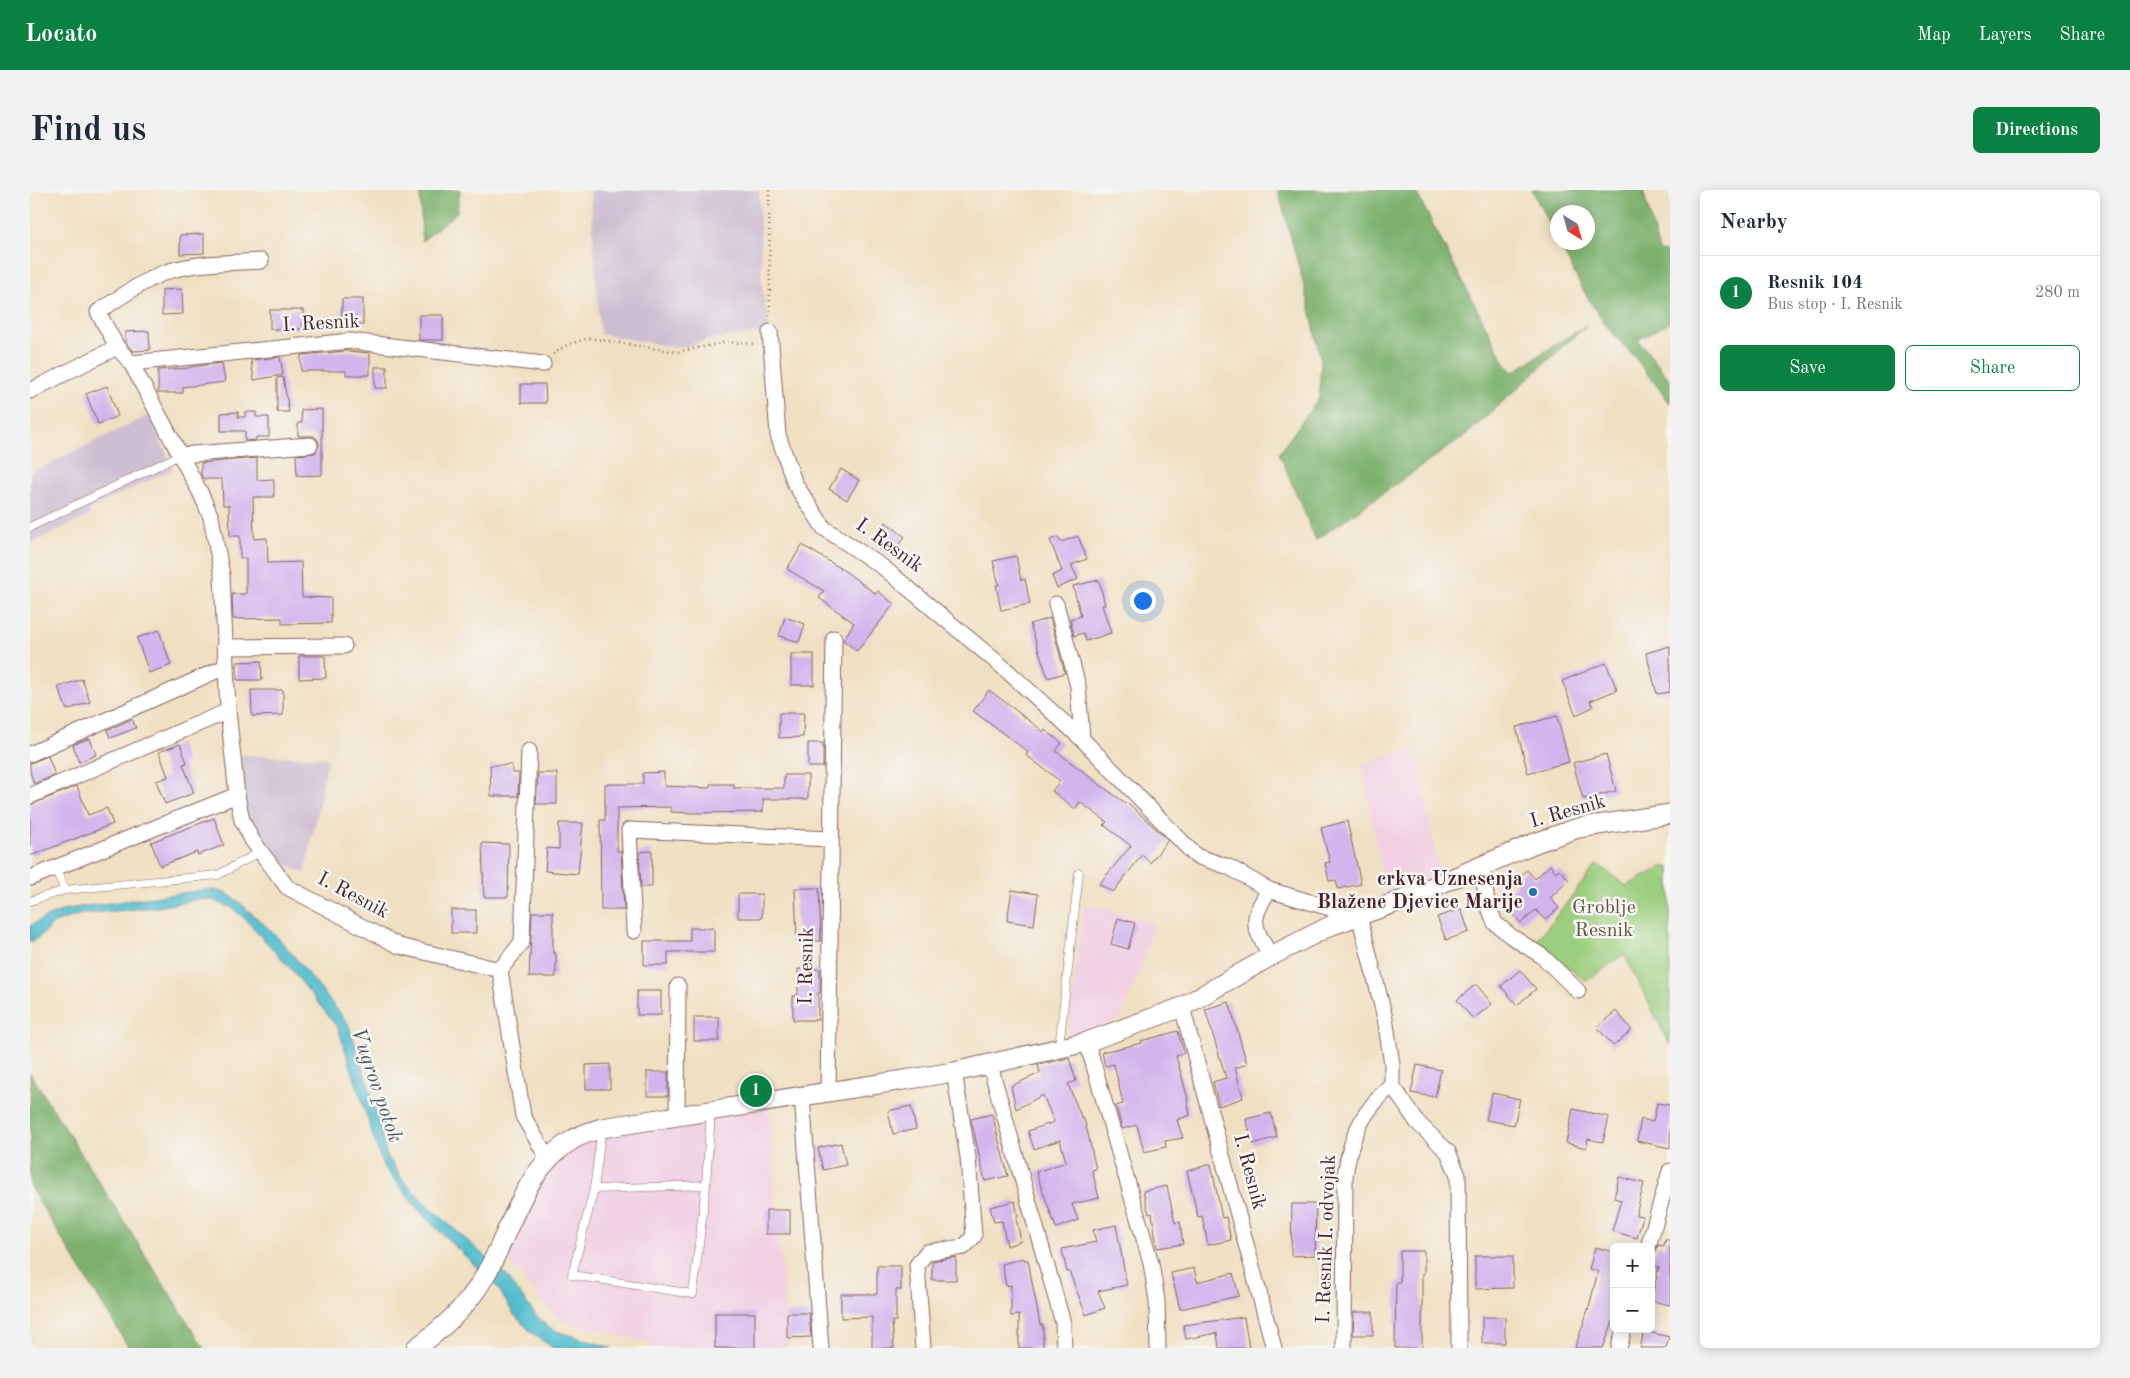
<!DOCTYPE html>
<meta charset="utf-8">
<style>
body{margin:0;font-family:"Old Standard TT",serif;background:#f2f2f3;color:#1f2937}
.controls{position:absolute;right:15px;bottom:15px;display:grid;overflow:hidden;border-radius:8px;box-shadow:0 2px 12px #0003}
.controls button{width:45px;height:45px;display:grid;place-items:center;padding:0;border:0;border-bottom:1px solid #e0e1e3;background:#fff;color:#1f2937;font:25px sans-serif}
.compass{position:absolute;left:1520px;top:15px;width:45px;height:45px;border-radius:50%;background:#fff;box-shadow:0 2px 12px #0003;rotate:143deg}
.you{position:absolute;left:1112px;top:410px;width:18px;height:18px;margin:-12px;border:4px solid #fff;border-radius:50%;background:#1a73e8;box-shadow:0 0 0 8px #1a73e833}
.badge{display:grid;place-items:center;width:32px;height:32px;border-radius:50%;background:#0b8043;color:#fff;font-size:16px;font-weight:700}
.pin{position:absolute;translate:-50% -50%;border:2px solid #fff;box-shadow:0 1px 5px #0006}
.list{margin:0;padding:0;list-style:none}
h2{display:flex;justify-content:space-between;align-items:center;height:65px;margin:0;padding:0 20px;font-size:21px}
h2 small{font-size:16px;font-weight:400;color:#747a83}
.list li{display:grid;grid-template-columns:32px 1fr auto;gap:15px;align-items:center;box-sizing:border-box;height:75px;padding:0 20px;border-top:1px solid #e0e1e3}
.list b{display:block;font-size:19px;white-space:nowrap}
.list p{margin:0;font-size:16px;white-space:nowrap;color:#747a83}
.list em{font-size:16px;font-style:normal;color:#747a83}
.actions{display:flex;gap:10px;padding:15px 20px}
.actions a{flex:1;padding:11px 0;border:1px solid #0b8043;border-radius:8px;text-align:center;font-size:18px;color:#0b8043}
.actions .main{background:#0b8043;color:#fff}
.map{position:relative;flex:none;width:1640px;height:1158px;overflow:hidden;border-radius:8px}
header{display:flex;align-items:center;gap:30px;box-sizing:border-box;height:70px;padding:0 25px;background:#0b8043;color:#fff}
header strong{font-size:24px}
nav{display:flex;gap:28px;margin-inline-start:auto;font-size:18px}
.intro{display:flex;align-items:center;justify-content:space-between;box-sizing:border-box;height:120px;padding:0 30px}
h1{margin:0;font-size:35px}
.button{padding:12px 22px;border-radius:8px;background:#0b8043;color:#fff;font-size:18px;font-weight:700}
main{display:flex;gap:30px;padding:0 30px}
aside{flex:1;background:#fff;border-radius:8px;box-shadow:0 2px 12px #0003}
.map>svg:first-child{display:block}
.built{fill:#f1d0e3}
.industrial{fill:#cebed1}
.green{fill:#9bce7e;stroke:#727654}
.forest{fill:#7cb16d;stroke:#63684c}
.water{fill:#53bdcf;stroke:#4e6e7d}
.building{fill:#d2b5ed}
.lines{fill:none;stroke-linecap:round;stroke-linejoin:round}
.service-casing{stroke:#846360;stroke-width:9}
.minor-casing{stroke:#846360;stroke-width:17}
.tertiary-casing{stroke:#846360;stroke-width:21}
.path{stroke:#846360;stroke-width:2.5;stroke-dasharray:1 4;stroke-linecap:butt}
.service{stroke:#fff;stroke-width:8}
.minor{stroke:#fff;stroke-width:15}
.tertiary{stroke:#fff;stroke-width:19}
.poi-dot{fill:#1f6fb2;stroke:#f6f6f2;stroke-width:2}
.labels{text-anchor:middle;dominant-baseline:central;stroke-width:5;stroke-linejoin:round;paint-order:stroke}
.street-label{font-size:20px;fill:#4a1f2b;stroke:#f6f6f2}
.poi-label{font-size:20px;font-weight:bold;fill:#4a1f2b;stroke:#f6f6f2;text-anchor:end}
.park-label{font-size:20px;fill:#625444;stroke:#f6f6f2}
.water-label{font-size:21px;font-style:italic;fill:#4d5664;stroke:#f6f6f2}
</style>
<header>
<strong>Locato</strong>
<nav><a>Map</a><a>Layers</a><a>Share</a></nav>
</header>
<div class="intro"><h1>Find us</h1><a class="button">Directions</a></div>
<main>
<div class="map">
<svg width="1640" height="1158" viewBox="0 0 1640 1158">
<rect width="100%" height="100%" fill="#f6f6f2"/>
<filter id="ink" filterUnits="userSpaceOnUse"><feTurbulence type="fractalNoise" baseFrequency=".02" numOctaves="2"/><feDisplacementMap in="SourceGraphic" scale="10" xChannelSelector="R" yChannelSelector="G"/><feConvolveMatrix kernelMatrix="1 2 1 2 8 2 1 2 1" color-interpolation-filters="sRGB"/></filter>
<filter id="wash" filterUnits="userSpaceOnUse"><feTurbulence type="fractalNoise" baseFrequency=".0096" numOctaves="4" result="noise"/><feDisplacementMap in="SourceGraphic" scale="20" xChannelSelector="R" yChannelSelector="G"/><feGaussianBlur stdDeviation="1.12" result="paint"/><feColorMatrix in="noise" values="0 0 0 0 0 0 0 0 0 0 0 0 0 0 0 0 0 1.4 0 .05"/><feComposite in="paint" operator="in"/></filter>
<g filter="url(#wash)">
<rect width="100%" height="100%" fill="#f0e0c2"/>
<g class="built">
<polygon points="1385,559 1410,687 1356,709 1332,574"/>
<polygon points="1054,714 1124,732 1116,763 1090,829 1040,846 1038,843"/>
<polygon points="739,917 758,1158 619,1158 620,1153 541,1133 529,1128 518,1118 474,1064 499,1007 528,967 565,948"/>
</g>
<g class="industrial">
<polygon points="560,0 729,0 732,98 740,142 681,149 649,158 570,144"/>
<polygon points="119,225 143,279 58,319 60,325 0,354 0,283"/>
<polygon points="210,565 298,568 275,684 248,669 227,646 221,634 215,617"/>
</g>
<polygon class="green" points="1567,674 1596,696 1632,677 1640,677 1640,855 1594,764 1557,791 1506,752"/>
<g class="forest">
<polygon points="390,0 430,0 427,22 392,51"/>
<polygon points="1248,0 1385,0 1476,175 1483,182 1558,134 1436,245 1286,350 1249,263 1289,208 1291,171 1279,114"/>
<polygon points="1502,0 1613,0 1629,61 1640,63 1640,132 1608,150 1640,190 1640,213 1606,169 1574,133 1553,100 1529,53 1558,52 1558,22 1528,22 1527,50"/>
<polygon points="0,883 174,1158 99,1158 0,997"/>
</g>
<polygon class="water" points="174,700 184,700 198,704 209,712 237,737 254,754 318,833 341,903 357,966 372,989 395,1013 476,1085 504,1123 516,1135 526,1141 582,1158 523,1158 502,1143 484,1125 468,1098 394,1026 353,976 308,838 261,779 212,726 202,718 182,710 169,709 128,717 51,724 24,733 13,744 0,753 0,736 16,727 37,719"/>
<g id="blocks">
<g class="building">
<polygon points="174,44 174,63 150,64 150,45"/>
<polygon points="152,99 153,124 132,125 132,100"/>
<rect x="312" y="109" width="21" height="26"/>
<rect x="240" y="120" width="33" height="19"/>
<rect x="389" y="125" width="24" height="25"/>
<polygon points="119,141 120,160 103,161 95,152 95,142"/>
<polygon points="316,161 340,163 340,185 316,185 316,181 271,181 271,165"/>
<polygon points="250,167 253,185 224,190 221,170"/>
<polygon points="192,173 195,192 153,197 153,203 128,203 128,180 159,178 159,177"/>
<rect x="345" y="177" width="12" height="21"/>
<polygon points="253,187 259,222 247,222 247,188"/>
<polygon points="491,194 515,194 516,213 491,213"/>
<polygon points="77,196 88,226 68,234 56,204"/>
<polygon points="292,219 292,285 267,286 266,265 285,263 289,255 288,250 284,246 268,246 268,233 272,233 271,220"/>
<polygon points="208,222 208,227 215,227 215,222 226,222 226,227 239,227 239,247 226,247 226,250 215,251 215,241 191,241 191,223"/>
<polygon points="227,268 227,290 244,289 244,307 223,307 224,349 237,348 238,373 271,372 272,407 301,408 301,433 252,434 252,428 203,429 202,404 216,404 216,368 210,368 210,346 200,346 199,315 193,315 192,289 174,289 171,284 171,273"/>
<polygon points="811,279 829,290 817,310 799,299"/>
<polygon points="856,332 875,347 859,366 841,351"/>
<polygon points="1048,346 1057,369 1041,375 1048,389 1027,398 1022,386 1032,381 1020,350 1028,347 1031,352"/>
<polygon points="772,355 812,379 846,404 848,401 864,414 827,461 813,450 824,433 789,408 794,401 757,379"/>
<polygon points="986,366 991,390 995,389 1000,414 971,420 966,395 969,395 963,371"/>
<polygon points="1069,390 1075,415 1072,415 1081,443 1056,451 1053,443 1044,446 1040,429 1051,426 1043,396"/>
<polygon points="755,427 775,434 769,452 749,446"/>
<polygon points="1020,428 1035,483 1018,488 1000,434"/>
<polygon points="129,440 141,475 119,483 107,448"/>
<polygon points="1640,456 1640,502 1627,504 1616,463"/>
<rect x="761" y="464" width="23" height="31"/>
<polygon points="269,466 295,466 296,488 269,489"/>
<polygon points="231,471 232,490 207,490 207,472"/>
<polygon points="1576,473 1587,500 1560,511 1563,517 1546,525 1532,491"/>
<polygon points="52,489 60,512 37,520 28,497"/>
<polygon points="221,500 253,500 253,525 222,526"/>
<polygon points="959,500 1014,542 1015,540 1032,553 1026,561 1073,597 1097,614 1098,613 1138,650 1120,673 1112,665 1083,702 1069,694 1101,656 1074,635 1077,632 1050,612 1045,619 1022,601 1030,591 996,565 998,562 943,521"/>
<polygon points="749,523 774,523 773,547 749,548"/>
<polygon points="1527,526 1539,572 1498,583 1486,537"/>
<polygon points="102,529 106,538 80,548 77,540"/>
<polygon points="60,548 66,565 49,572 43,555"/>
<rect x="778" y="553" width="15" height="24"/>
<polygon points="150,554 157,573 153,574 164,603 135,614 126,591 138,587 129,562"/>
<polygon points="1576,564 1586,601 1553,609 1543,573"/>
<polygon points="18,566 25,585 4,594 0,582 0,573"/>
<polygon points="460,575 482,575 482,583 489,583 488,606 461,606"/>
<polygon points="634,582 634,596 680,598 680,594 704,594 704,598 754,598 754,585 778,585 778,609 733,609 733,622 663,623 641,622 641,617 587,618 587,661 591,661 594,720 571,720 570,630 575,630 575,594 613,594 613,583"/>
<polygon points="508,583 527,583 527,614 506,614"/>
<polygon points="47,596 58,625 77,618 83,634 0,666 0,615"/>
<polygon points="184,628 194,655 168,665 167,662 130,676 121,652"/>
<polygon points="1317,631 1331,694 1308,699 1306,690 1299,691 1295,673 1300,672 1291,638"/>
<polygon points="529,633 553,633 548,684 515,681 517,658 529,659"/>
<polygon points="452,653 479,654 478,707 454,707"/>
<polygon points="622,661 622,697 611,697 609,662"/>
<polygon points="1520,675 1526,682 1529,679 1539,690 1520,708 1529,718 1515,730 1506,720 1491,733 1477,717 1481,714 1475,707 1486,696 1483,692 1497,680 1505,689"/>
<polygon points="765,698 789,698 791,751 767,751"/>
<polygon points="982,700 1008,704 1004,735 977,731"/>
<rect x="708" y="704" width="24" height="24"/>
<polygon points="1431,719 1439,742 1416,750 1407,727"/>
<rect x="421" y="720" width="25" height="23"/>
<polygon points="502,722 523,722 523,763 526,763 526,787 499,787"/>
<polygon points="1088,728 1105,733 1098,759 1081,754"/>
<polygon points="660,738 684,738 684,762 638,762 638,775 614,775 614,751 660,751"/>
<polygon points="768,779 790,779 790,803 788,803 788,830 763,830 763,806 768,806"/>
<polygon points="1490,780 1506,799 1487,815 1471,796"/>
<polygon points="1446,794 1462,814 1443,829 1427,810"/>
<rect x="607" y="801" width="24" height="24"/>
<polygon points="1199,812 1217,874 1205,878 1213,908 1189,916 1183,892 1196,888 1175,819"/>
<polygon points="1586,821 1602,840 1583,856 1567,837"/>
<rect x="664" y="827" width="25" height="24"/>
<polygon points="1148,841 1154,863 1146,866 1158,909 1157,909 1160,925 1147,930 1153,948 1135,951 1136,957 1114,962 1107,935 1092,939 1086,916 1093,914 1084,874 1075,876 1072,862 1112,853 1111,851"/>
<polygon points="1039,868 1046,891 1038,894 1052,929 1054,929 1058,944 1066,979 1062,980 1069,1008 1042,1014 1048,1030 1026,1038 1006,982 1036,972 1030,950 1004,959 998,941 1024,932 1013,905 986,919 981,896 1010,883 1008,875"/>
<polygon points="580,874 580,899 556,899 556,875"/>
<polygon points="1387,875 1411,880 1405,907 1381,903"/>
<rect x="617" y="882" width="21" height="24"/>
<polygon points="1462,903 1490,909 1484,935 1456,930"/>
<polygon points="1627,913 1640,915 1640,958 1607,951 1611,929 1623,932"/>
<polygon points="881,916 886,939 863,944 858,921"/>
<polygon points="1543,919 1579,927 1573,952 1558,949 1556,958 1536,953"/>
<polygon points="1241,923 1247,947 1223,954 1216,929"/>
<polygon points="962,924 978,986 955,991 941,929"/>
<polygon points="811,953 816,975 793,980 788,958"/>
<polygon points="1181,974 1192,1028 1196,1027 1201,1050 1178,1055 1172,1026 1168,1027 1157,981"/>
<polygon points="1589,987 1614,993 1606,1025 1613,1026 1607,1048 1582,1041 1591,1010 1584,1008"/>
<polygon points="1137,996 1145,1033 1150,1032 1153,1054 1127,1058 1122,1023 1119,1024 1113,1001"/>
<polygon points="985,1011 988,1027 986,1028 991,1051 977,1056 972,1031 964,1032 960,1017"/>
<polygon points="1262,1014 1286,1014 1285,1065 1261,1066"/>
<rect x="736" y="1020" width="24" height="24"/>
<polygon points="1086,1035 1097,1095 1068,1101 1075,1118 1056,1125 1039,1081 1037,1082 1032,1059 1066,1052 1063,1040"/>
<polygon points="1635,1050 1640,1050 1640,1115 1621,1111 1629,1077 1621,1075 1628,1055 1634,1056"/>
<polygon points="1565,1057 1584,1062 1584,1129 1573,1158 1545,1158 1559,1117 1568,1081 1559,1079"/>
<polygon points="1370,1061 1394,1061 1394,1084 1392,1084 1392,1158 1365,1158 1366,1092 1370,1092"/>
<polygon points="1445,1066 1483,1066 1483,1098 1445,1099"/>
<polygon points="926,1067 926,1090 902,1090 902,1071"/>
<polygon points="994,1068 995,1070 998,1070 1010,1135 1013,1135 1013,1158 989,1158 989,1125 981,1126 981,1095 976,1096 972,1074"/>
<polygon points="847,1076 871,1076 871,1100 866,1100 866,1131 862,1131 864,1158 842,1158 842,1127 811,1128 811,1104 847,1104"/>
<polygon points="1164,1078 1167,1092 1203,1083 1209,1106 1150,1119 1141,1083"/>
<polygon points="1324,1122 1343,1122 1343,1145 1323,1145"/>
<rect x="685" y="1123" width="40" height="35"/>
<polygon points="757,1123 779,1123 781,1147 757,1148"/>
<polygon points="1214,1127 1219,1158 1189,1158 1187,1143 1156,1149 1153,1135"/>
<rect x="1452" y="1127" width="23" height="26"/>
<polygon points="1614,1141 1639,1147 1636,1158 1610,1158"/>
</g>
</g>
</g>
<g filter="url(#ink)">
<use href="#blocks" fill-opacity="0" stroke="#846360" stroke-width="1"/>
<g class="lines">
<defs>
<g id="service">
<polyline points="0,337 150,265"/>
<polyline points="25,678 35,700"/>
<polyline points="0,711 35,700 188,685 230,662"/>
<polyline points="1029,857 1049,683"/>
<polyline points="572,938 564,999 542,1085 663,1104 676,995 681,922"/>
<polyline points="564,999 676,995"/>
</g>
<g id="minor">
<polyline points="740,142 748,245 765,294 794,338 854,378 974,478 1052,549 1166,666 1199,677 1239,700 1300,718 1317,729"/>
<path d="M87 157 68 122C88 109 109 93 131 84 159 72 200 73 231 71"/>
<polyline points="101,173 320,151 513,174"/>
<polyline points="0,201 87,157 101,173 170,302 181,327 192,385 198,521 207,605 212,630 222,650 257,697 369,756 470,780"/>
<polyline points="150,265 280,255"/>
<polyline points="1026,414 1048,496 1052,549"/>
<polyline points="194,457 314,456"/>
<polyline points="499,561 492,752 470,780 493,926 518,969"/>
<polyline points="0,564 195,477"/>
<polyline points="0,606 198,521"/>
<polyline points="1452,676 1457,713 1465,733 1482,747 1512,766 1548,801"/>
<polyline points="0,688 207,605"/>
<path d="M1239 700C1219 731 1223 736 1241 766"/>
<polyline points="1329,725 1355,828 1362,874 1362,895 1387,932 1418,962 1428,985 1429,1158"/>
<polyline points="604,741 599,640 801,649"/>
<polyline points="1152,817 1244,1158"/>
<polyline points="1057,852 1121,1073 1127,1111 1128,1158"/>
<polyline points="960,875 1033,1133 1034,1158"/>
<polyline points="798,903 804,448"/>
<polyline points="772,906 791,1158"/>
<polyline points="647,926 648,796"/>
<polyline points="1618,1057 1640,981"/>
<polyline points="893,1158 887,1075 897,1062 934,1057 944,1046 938,967 924,882"/>
<path d="M1314 1158 1315 986C1320 947 1332 921 1362 895"/>
<polyline points="1589,1158 1594,1139"/>
</g>
<path id="tertiary" d="M386 1158C408 1142 430 1123 446 1100 481 1050 488 981 544 949 552 944 563 941 572 938L924 882 1057 852 1152 817 1241 766 1302 735 1370 711 1505 653 1548 638 1640 624"/>
</defs>
<use href="#service" class="service-casing"/>
<use href="#minor" class="minor-casing"/>
<use href="#tertiary" class="tertiary-casing"/>
<g class="path">
<polyline points="739,0 740,128"/>
<polyline points="523,164 539,154 559,148 647,162 697,152 726,154"/>
</g>
<use href="#service" class="service"/>
<use href="#minor" class="minor"/>
<use href="#tertiary" class="tertiary"/>
</g>
</g>
<circle class="poi-dot" cx="1503" cy="702" r="5"/>
<g class="labels">
<g class="street-label">
<text transform="translate(291 134) rotate(-3)">I. Resnik</text>
<text transform="translate(859 356) rotate(36)">I. Resnik</text>
<text transform="translate(1538 622) rotate(-16)">I. Resnik</text>
<text transform="translate(323 706) rotate(28)">I. Resnik</text>
<text transform="translate(777 776) rotate(-89)">I. Resnik</text>
<text transform="translate(1219 982) rotate(75)">I. Resnik</text>
<text transform="translate(1297 1049) rotate(-88)">I. Resnik I. odvojak</text>
</g>
<g class="poi-label">
<text x="1493" y="690">crkva Uznesenja<tspan x="1493" dy="23">Blažene Djevice Marije</tspan></text>
</g>
<g class="park-label">
<text x="1574" y="718">Groblje<tspan x="1574" dy="23">Resnik</tspan></text>
</g>
<g class="water-label">
<text transform="translate(346 895) rotate(71)">Vugrov potok</text>
</g>
</g>
</svg>
<div class="controls">
<button>+</button>
<button>−</button>
</div>
<svg class="compass" viewBox="-18 -18 36 36"><path d="M0-13l5 13h-10z" fill="#e53935"/><path d="M0 13l5-13h-10z" fill="#747a83"/></svg>
<div class="you"></div>
<div class="pin badge" style="left:726px;top:901px">1</div>
</div>
<aside>
<h2>Nearby<small></small></h2>
<ul class="list">
<li><span class="badge">1</span><div><b>Resnik 104</b><p>Bus stop · I. Resnik</p></div><em>280 m</em></li>
</ul>
<div class="actions"><a class="main">Save</a><a>Share</a></div>
</aside>
</main>
